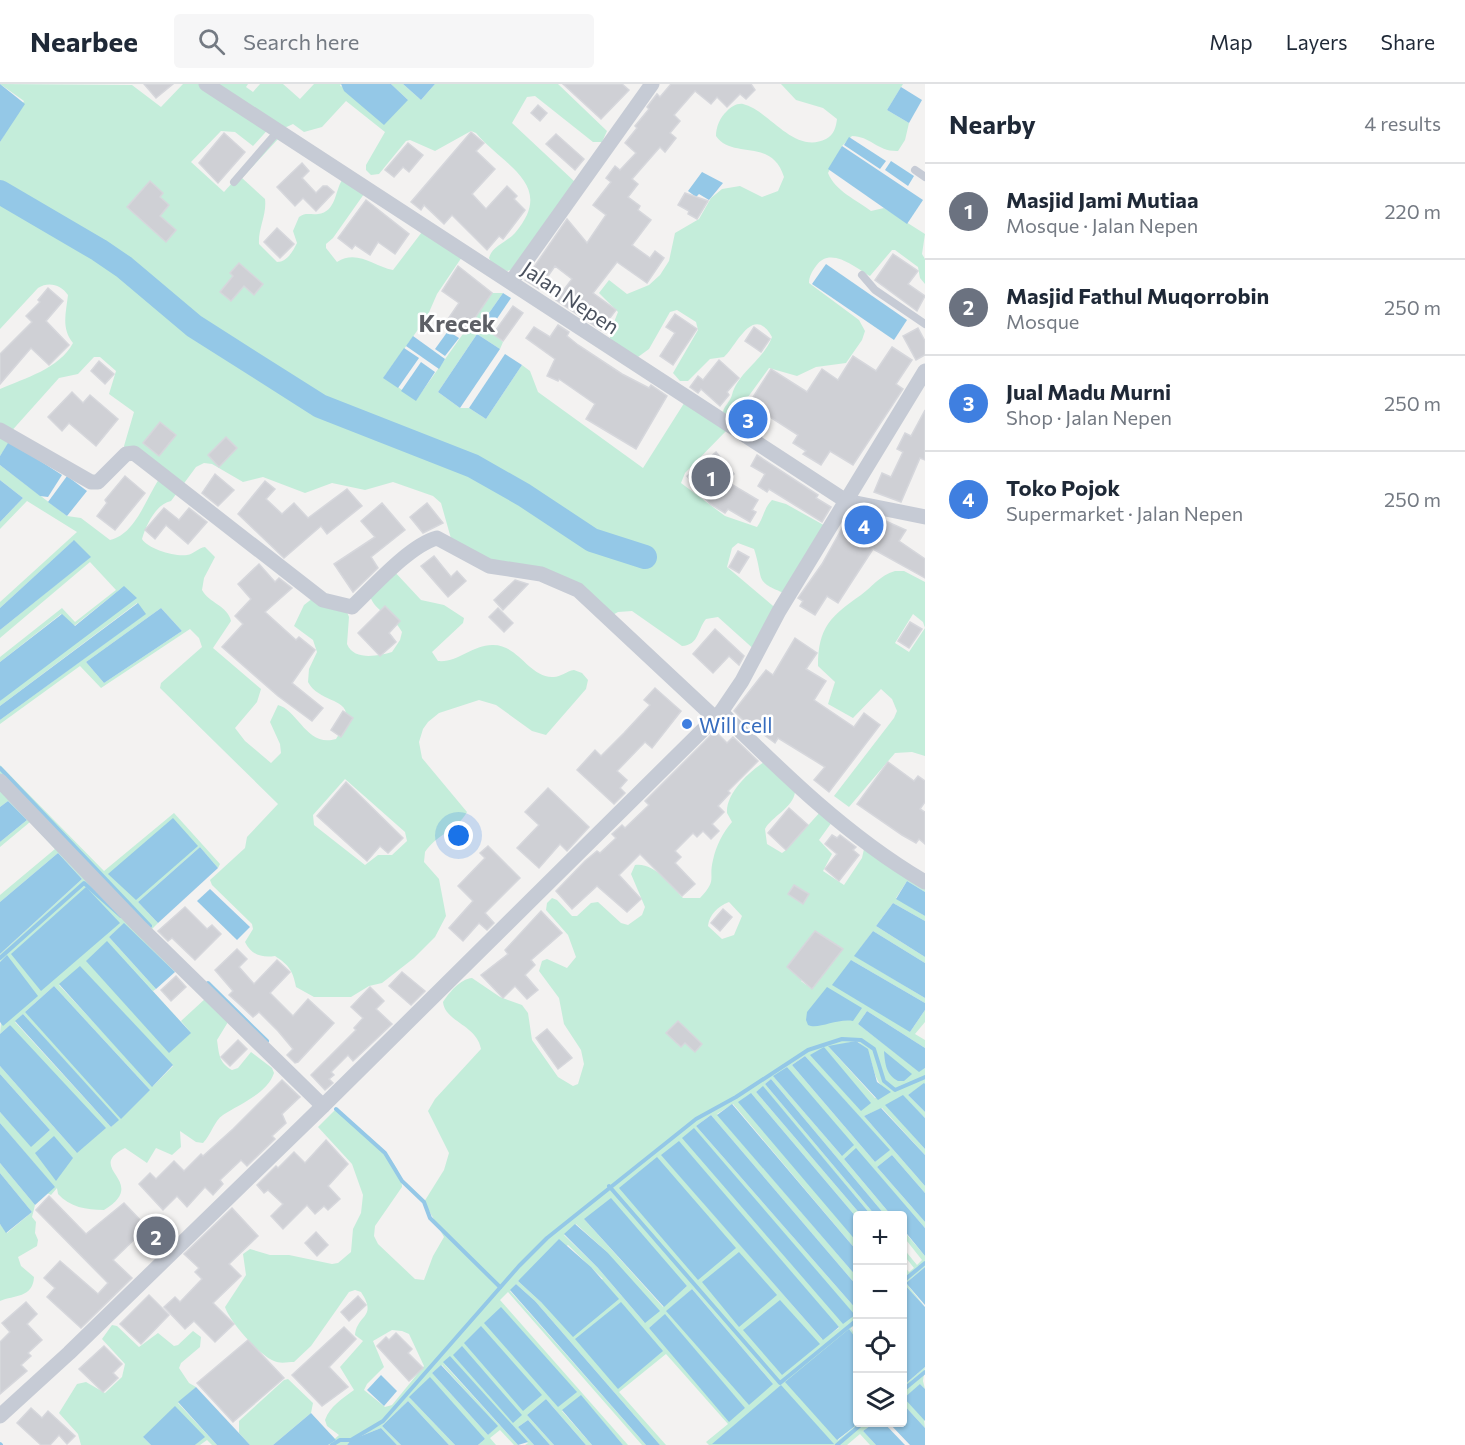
<!DOCTYPE html>
<meta charset="utf-8">
<style>
body{margin:0;font-family:Commissioner,sans-serif;background:#f6f6f7;color:#1f2937}
.controls{position:absolute;right:18px;bottom:18px;display:grid;overflow:hidden;border-radius:6px;box-shadow:0 2px 4px #0004}
.controls button{width:54px;height:54px;display:grid;place-items:center;padding:0;border:0;border-bottom:2px solid #e0e1e3;background:#fff;color:#1f2937;font:30px sans-serif}
.you{position:absolute;left:459px;top:752px;width:21px;height:21px;margin:-15px;border:4px solid #fff;border-radius:50%;background:#1a73e8;box-shadow:0 0 0 9px #1a73e833}
.badge{display:grid;place-items:center;width:39px;height:39px;border-radius:50%;background:#111827;color:#fff;font-size:20px;font-weight:700}
.pin{position:absolute;translate:-50% -50%;border:3px solid #fff;box-shadow:0 2px 6px #0006}
.list{margin:0;padding:0;list-style:none}
h2{display:flex;justify-content:space-between;align-items:center;height:78px;margin:0;padding:0 24px;font-size:26px}
h2 small{font-size:20px;font-weight:400;color:#747a83}
.list li{display:grid;grid-template-columns:39px 1fr auto;gap:18px;align-items:center;box-sizing:border-box;height:96px;padding:0 24px;border-top:2px solid #e0e1e3}
.list b{display:block;font-size:22px;white-space:nowrap}
.list p{margin:0;font-size:20px;white-space:nowrap;color:#747a83}
.list em{font-size:20px;font-style:normal;color:#747a83}
.icon{flex:none;width:33px;height:33px;fill:none;stroke:currentColor;stroke-width:2;stroke-linecap:round;stroke-linejoin:round}
.map{position:relative;flex:none;width:925px;height:1361px;overflow:hidden}
header{display:flex;align-items:center;gap:36px;box-sizing:border-box;height:84px;padding:0 30px;background:#fff;border-bottom:2px solid #e0e1e3}
header strong{font-size:28px}
nav{display:flex;gap:33px;margin-inline-start:auto;font-size:21px}
.search{width:420px;height:54px;background:#f6f6f7;display:flex;align-items:center;gap:15px;box-sizing:border-box;padding:0 21px;border-radius:6px;color:#747a83;font-size:22px}
main{display:flex}
aside{flex:1;background:#fff}
.map>svg:first-child{display:block}
.green{fill:#c4edda;fill-rule:evenodd}
.water{fill:#94c8e7}
.lines{fill:none;stroke-linecap:round;stroke-linejoin:round}
.stream{stroke:#94c8e7;stroke-width:4}
.river{stroke:#94c8e7;stroke-width:24}
.building{fill:#cfd0d5;stroke:#d6d7dc;stroke-width:1.5}
.service{stroke:#c6cbd5;stroke-width:8}
.minor{stroke:#c6cbd5;stroke-width:15}
.shop-dot{fill:#3f7fe0;stroke:#fff;stroke-width:2}
.labels{text-anchor:middle;dominant-baseline:central;stroke-width:5;stroke-linejoin:round;paint-order:stroke}
.street-label{font-size:21px;fill:#4a515e;stroke:#fff}
.shop-label{font-size:21px;fill:#366cbe;stroke:#fff;text-anchor:start}
.quarter-label{font-size:24px;font-weight:bold;fill:#5e6066;stroke:#fff}
</style>
<header>
<strong>Nearbee</strong>
<div class="search"><svg class="icon" aria-label="search" viewBox="0 0 24 24"><circle cx="10" cy="10" r="6"/><path d="M15 15l6 6"/></svg>Search here</div>
<nav><a>Map</a><a>Layers</a><a>Share</a></nav>
</header>
<main>
<div class="map">
<svg width="925" height="1361" viewBox="0 0 925 1361">
<rect width="100%" height="100%" fill="#f3f2f1"/>
<g class="green">
<path d="M0 0 132 1 161 23 183 0H248L246 3 253 8 260 0H283L300 15 314 0H341L340 2 408 16 391 0H403L421 16 435 0H558L607 47 602 58H593L535 12 527 13 512 39 575 98 511 186 507 187 492 180 489 174C492 162 507 158 515 149 556 101 505 83 476 49L471 47 435 67 410 56 406 57 379 90 371 91 366 86V81L385 48 346 17 322 43 304 48 293 40 280 46 279 54 242 94 265 115C267 131 258 144 259 160L277 178C287 178 293 167 297 159L293 147 299 133C306 128 310 131 318 130 336 128 335 107 342 96L364 110 333 154 326 160V164L337 178C357 165 373 182 393 186L425 144 464 170 437 210 427 233 384 293 416 316 492 209H503L482 239 503 258 500 265 477 250 438 308 460 324H469L486 335 522 281 530 287 538 308 643 384 688 313 727 346 685 389 681 399 725 432 757 443C764 434 763 425 772 416L786 420 829 444 789 511C752 497 765 498 754 465L738 459 732 464 727 483 779 527 757 568 718 533 706 535C697 546 699 561 682 562L632 527 618 528 609 533 578 506 513 486 452 458 441 419 433 412 393 398 365 406 332 399 305 409 263 393 243 398 212 380 204 379 196 383 171 417C156 420 146 441 142 455 148 465 175 473 187 471 194 470 198 464 205 463L215 473 204 494 202 506C209 519 228 522 231 537L213 564 261 605 257 618 235 644 245 657 271 679 281 669 280 660 270 638 278 621C298 626 307 664 336 655 366 610 322 624 308 598L309 585 317 568 313 556 294 542 304 521 313 514 345 523 349 533 347 560C354 577 378 572 392 568L400 556 402 548C394 532 375 528 370 512L393 486 421 516 444 521 464 534 463 539 432 568 438 577C457 579 473 561 492 561 518 560 528 592 552 593 560 594 566 587 574 586L582 589 588 596 586 605 546 651 532 647 496 621 479 616 439 629 428 638 423 645 419 658 422 674 467 728C457 746 436 751 425 768L424 778 439 795 446 832 435 853 414 874 382 899 369 902 351 913H314L296 903C293 887 289 881 275 872 262 874 251 871 245 858L253 845 252 840 212 801 210 796 245 764 247 753 278 720 160 604 161 599 202 563 199 554 190 545 101 604 80 582 0 640V636L145 530 137 519 0 622V617L123 503 74 542 61 530 0 578V573L62 524 75 538 116 506 90 478 0 554V546L90 473 73 457 0 524V518L77 448 27 417 0 445V438L23 414 0 396V381L67 432 81 434 110 456C137 450 147 410 162 391L126 370 124 362 134 328 109 310 116 287 100 273H94L78 290 59 294 8 351 12 359 8 360 0 372V305C25 294 59 285 73 259 61 244 66 229 68 211 61 201 49 197 38 204L0 245V58L24 17ZM272 41 279 46 224 108 191 78 221 47 235 48 253 62ZM161 524 182 547 104 599 86 578ZM345 695 405 748 407 757 392 771H378L365 781 314 741 313 731Z"/>
<path d="M781 0H903L887 26 909 39 905 56 898 67C878 68 870 52 852 52L842 62 828 89C835 107 857 116 871 127L884 124 925 150 922 170 925 175V200L920 194 918 183 895 166H892L870 192C856 184 830 161 816 182 812 187 809 193 809 199L859 236 865 247 862 256 846 279 816 283 797 292 769 284 732 335 723 328C724 322 730 318 732 311 738 288 763 277 772 253 753 219 736 263 724 273L710 275 688 297H680L673 289 698 246 696 238 677 226 670 228 649 265 638 273 610 256V248L618 228 599 209 609 196 627 210 649 201 660 191 669 177 675 149 699 135 711 114 722 105 740 102 762 113 778 107 784 93C772 53 732 76 716 52 716 43 720 33 727 27 731 23 737 19 743 20 769 26 794 71 826 55 834 51 836 43 837 35L823 24 796 16Z"/>
<path d="M895 487H904L925 498V672L912 668 895 669 849 723 834 712 894 634 897 627 892 615 881 605 853 634 828 620 835 598 818 582C818 543 831 532 861 511 873 502 879 492 895 487ZM913 530 923 538 925 544 909 568 895 559Z"/>
<path d="M764 678 795 708C793 724 772 732 765 745L767 760 782 769 786 766 821 727 832 738 819 756 832 770 823 787 844 801 862 774 864 765 925 798V808L907 797 896 814 925 832V837L893 819 876 842 925 873V879L873 847 855 872 925 914V919L851 876 910 948 925 926V938L915 950 925 956V964L867 927 858 940 919 987 925 984V1000L908 1011 925 1028V1034L903 1012 886 1021 925 1065V1071L882 1024 864 1032 925 1102V1109L892 1071 877 1083 925 1138V1144L856 1065 844 1075 891 1131H885L771 995 765 1000 875 1131H871L763 1003 756 1008 861 1131 857 1134 751 1009 857 1158V1167L733 1020 717 1030 857 1193V1202L711 1031 696 1042 857 1226V1239L851 1244 857 1256 848 1246 838 1356 859 1339H874L863 1347 876 1361H870L860 1350 847 1361H709L706 1358 728 1340 666 1270 619 1308 666 1361H660L535 1217 516 1200 510 1207 646 1361H642L508 1208 500 1216 628 1361H623L581 1312 562 1327 592 1361H586L546 1315 527 1331 554 1361H550L528 1336 518 1343 534 1361H525L528 1359 443 1279 518 1361H514L500 1346 490 1354 496 1361H478L485 1355 410 1314 455 1361H449L408 1317 382 1342 401 1361H397L381 1344 351 1356 347 1361H328L339 1351 327 1342 325 1336C330 1322 342 1315 354 1306L340 1283 363 1257 355 1251C357 1230 378 1234 361 1208L355 1206 349 1208 311 1262 294 1278C288 1278 280 1280 274 1277 259 1271 230 1238 225 1223L246 1191 243 1170 250 1165 270 1171H289L332 1180 338 1179 351 1168 353 1145 361 1129 363 1111 352 1080 318 1043 336 1025C355 1041 403 1075 402 1103L375 1142 374 1152 378 1160 415 1195 424 1196 433 1172 444 1153 424 1118 444 1086 449 1069 428 1027 435 1015 481 965C477 941 445 938 443 918 449 909 460 895 472 894L500 913 522 921 528 929 532 956 558 993 573 1002 578 1000 584 980 581 966 564 940 559 914 539 887 542 877 547 875 567 884 576 873 568 851 546 826 547 819 552 814 557 816 572 832H577L591 819 598 818 621 839 628 841 642 831 645 823 631 790 635 781C654 778 671 801 683 814H700C718 795 708 796 713 776 716 762 723 748 732 738L727 729C726 709 749 688 764 678ZM729 818 742 832 734 851 722 855 708 842C709 831 718 822 729 818ZM815 847 798 892 787 883ZM831 857 842 865 812 905 801 897ZM856 957C878 968 867 997 890 1008L875 1014 829 963ZM805 972 889 1066 875 1078 792 981ZM787 983 842 1072 774 993ZM661 1070 839 1243V1244L822 1255ZM584 1135 687 1202 663 1223ZM576 1140 607 1168 645 1239 598 1184 564 1151ZM568 1161 603 1195 542 1219 518 1197ZM692 1205 773 1300 667 1227ZM665 1231 745 1325 649 1244ZM392 1246 402 1247 409 1250 424 1282 392 1321 385 1323 364 1306 367 1300 384 1283 373 1257ZM442 1281 497 1342 488 1351 432 1289Z"/>
<path d="M0 681 104 787 174 729 220 780 218 784 200 763 138 818 158 839 150 847 181 883 175 888 124 840 109 853 156 905 153 907 108 858 191 949 181 937 206 914 228 938 217 956C219 970 219 979 232 986L238 984 251 968 272 984 274 989C267 1010 239 1020 223 1031 214 1037 211 1051 203 1059L196 1058 180 1047 181 1063 172 1071 156 1064 147 1079 125 1064C83 1085 151 1097 104 1126 86 1126 70 1123 58 1110L57 1104 51 1111 47 1109 54 1103 0 1039V1028L31 1062 50 1046 0 990V982L77 1069 10 941 0 950 7 872 0 878V870L82 795 58 769 0 818V811L55 765 30 738 0 763V758L27 736 8 717 0 723ZM80 883 173 982 153 1002 59 901ZM54 902 150 1006 25 928ZM23 930 118 1036 111 1043 15 938Z"/>
<path d="M0 1079 35 1121 32 1133 36 1138 35 1149 38 1156 37 1162 18 1173 21 1182 34 1193C33 1214 14 1211 0 1217V1140L7 1149 32 1128 0 1089Z"/>
<polygon points="902,1145 925,1172 925,1183 906,1199 925,1223 905,1201 903,1203 903,1193 906,1191 903,1181 909,1188 914,1184 903,1170 903,1164 917,1181 922,1176 903,1152"/>
<polygon points="112,1241 117,1242 139,1263 158,1249 174,1262 178,1261 193,1247 201,1253 200,1263 181,1279 179,1284 189,1299 196,1303 178,1319 217,1361 212,1361 207,1356 200,1361 195,1361 204,1353 143,1353 151,1361 81,1361 78,1350 59,1329 77,1300 86,1298 105,1309 122,1293 125,1280 102,1255"/>
<polygon points="925,1283 923,1297 925,1305 920,1300 925,1344 903,1320 903,1302"/>
<polygon points="288,1295 313,1319 311,1329 273,1361 250,1361 239,1349 239,1337 284,1296"/>
</g>
<g class="water">
<polygon points="0,0 25,20 0,58"/>
<polygon points="341,0 391,0 408,16 384,41 344,7"/>
<polygon points="403,0 435,0 421,16"/>
<polygon points="901,3 922,16 909,39 887,26"/>
<polygon points="849,53 886,77 880,85 844,61"/>
<polygon points="842,62 923,116 907,140 828,85"/>
<polygon points="891,77 914,92 908,102 885,86"/>
<polygon points="702,88 723,99 709,116 699,110 696,113 688,107"/>
<polygon points="826,180 907,236 894,256 812,200"/>
<polygon points="503,209 511,214 490,245 482,239"/>
<polygon points="448,247 459,254 445,272 435,265"/>
<polygon points="477,250 500,265 460,324 438,308"/>
<polygon points="413,252 445,275 439,285 406,262"/>
<polygon points="404,264 419,274 398,304 383,294"/>
<polygon points="505,270 522,281 486,335 469,324"/>
<polygon points="421,278 435,288 416,317 401,307"/>
<polygon points="8,359 12,359 62,391 48,413 40,412 0,381 0,372"/>
<polygon points="67,392 87,407 67,432 48,418"/>
<polygon points="0,396 23,414 0,438"/>
<polygon points="74,456 91,473 0,546 0,524"/>
<polygon points="124,502 137,514 0,617 0,578 62,530 75,542"/>
<polygon points="138,519 146,530 0,636 0,622"/>
<polygon points="161,524 182,547 104,599 86,578"/>
<polygon points="8,717 27,736 0,758 0,723"/>
<polygon points="173,734 198,762 136,816 108,790"/>
<polygon points="200,763 218,784 158,839 138,818"/>
<polygon points="58,769 82,795 0,870 0,818"/>
<polygon points="907,797 925,808 925,832 896,815"/>
<polygon points="86,803 120,839 41,907 11,870"/>
<polygon points="210,805 250,843 237,856 197,817"/>
<polygon points="893,819 925,837 925,873 876,842"/>
<polygon points="124,839 175,888 156,905 109,853"/>
<polygon points="873,847 925,879 925,914 854,872"/>
<polygon points="107,857 191,949 169,969 86,877"/>
<polygon points="7,871 38,912 3,942 0,938 0,878"/>
<polygon points="851,876 925,919 925,926 910,948 832,901"/>
<polygon points="80,882 173,981 152,1003 59,900"/>
<polygon points="54,902 150,1006 121,1035 25,928"/>
<path d="M827 903 862 924 853 937C837 934 818 946 808 941L806 936 807 928Z"/>
<polygon points="867,927 925,964 925,984 919,988 858,940"/>
<polygon points="23,930 119,1036 111,1043 15,937"/>
<polygon points="10,941 106,1044 77,1069 0,982 0,950"/>
<polygon points="856,957 868,965 877,998 891,1008 878,1016 828,962"/>
<polygon points="824,963 871,1019 861,1027 810,971"/>
<path d="M884 967 912 990 904 997H898C886 991 885 980 884 967Z"/>
<polygon points="805,972 890,1066 875,1078 792,981"/>
<polygon points="787,983 854,1061 842,1072 773,992"/>
<polygon points="0,990 50,1046 31,1063 0,1028"/>
<polygon points="771,995 885,1131 875,1131 765,1000"/>
<polygon points="924,999 925,1000 925,1028 908,1011"/>
<polygon points="763,1002 871,1131 861,1131 756,1008"/>
<polygon points="751,1009 857,1134 857,1158 738,1018"/>
<polygon points="903,1011 925,1034 925,1065 885,1021"/>
<polygon points="732,1020 857,1167 857,1193 717,1031"/>
<polygon points="881,1024 925,1071 925,1102 864,1032"/>
<polygon points="711,1031 857,1202 857,1226 696,1042"/>
<polygon points="0,1039 55,1103 35,1121 0,1079"/>
<polygon points="694,1044 855,1231 843,1240 682,1054"/>
<polygon points="54,1052 73,1074 56,1097 35,1069"/>
<polygon points="679,1057 839,1243 823,1256 661,1071"/>
<polygon points="856,1064 925,1144 925,1172 903,1145 902,1132 891,1131 844,1075"/>
<polygon points="892,1071 925,1109 925,1138 877,1083"/>
<polygon points="657,1073 736,1164 698,1196 619,1104"/>
<polygon points="0,1089 32,1128 6,1149 0,1140"/>
<polygon points="611,1114 687,1202 664,1223 584,1135"/>
<polygon points="575,1140 607,1168 660,1227 645,1239 598,1184 564,1150"/>
<polygon points="559,1155 591,1183 619,1215 573,1253 542,1219 518,1197"/>
<polygon points="739,1168 777,1211 739,1243 702,1198"/>
<polygon points="925,1183 925,1221 906,1199"/>
<polygon points="516,1200 535,1217 660,1361 646,1361 510,1206"/>
<polygon points="905,1201 925,1223 925,1283 903,1302 902,1203"/>
<polygon points="692,1205 773,1300 749,1321 666,1227"/>
<polygon points="780,1216 820,1260 782,1291 743,1246"/>
<polygon points="621,1218 663,1267 618,1305 575,1255"/>
<polygon points="501,1223 577,1308 558,1323 484,1239"/>
<polygon points="665,1230 745,1324 729,1338 649,1244"/>
<polygon points="481,1242 542,1311 523,1327 464,1259"/>
<polygon points="849,1245 857,1256 859,1339 837,1356 785,1298"/>
<polygon points="462,1262 522,1331 513,1339 453,1271"/>
<polygon points="450,1272 528,1358 518,1361 443,1278"/>
<polygon points="441,1281 498,1342 488,1351 432,1289"/>
<polygon points="381,1291 397,1307 384,1322 367,1306"/>
<polygon points="430,1293 485,1355 478,1361 455,1361 409,1313"/>
<polygon points="920,1300 925,1305 925,1337 904,1314"/>
<polygon points="781,1301 834,1360 712,1360"/>
<polygon points="196,1303 250,1361 217,1361 178,1318"/>
<polygon points="581,1311 623,1361 592,1361 562,1326"/>
<polygon points="546,1315 586,1361 554,1361 527,1331"/>
<polygon points="408,1317 449,1361 401,1361 382,1342"/>
<polygon points="903,1320 925,1344 925,1361 910,1361 889,1339 902,1338"/>
<polygon points="175,1322 205,1353 195,1361 151,1361 143,1353"/>
<polygon points="311,1329 336,1356 328,1361 273,1361"/>
<polygon points="528,1336 550,1361 534,1361 518,1343"/>
<polygon points="874,1339 884,1339 905,1361 876,1361 863,1347"/>
<polygon points="381,1344 397,1361 347,1361 351,1356"/>
</g>
<g class="lines">
<g class="stream">
<polyline points="0,684 150,842"/>
<polyline points="0,874 84,799 121,832"/>
<polyline points="208,899 267,957"/>
<polyline points="336,1025 385,1069 402,1097 424,1118 430,1134 500,1203"/>
<polyline points="609,1102 780,1299 858,1235"/>
<polyline points="902,1198 925,1179"/>
<polyline points="902,1307 925,1288"/>
<polyline points="0,1360 1,1361"/>
<polyline points="332,1361 340,1356 351,1356 383,1337 519,1182 547,1154 696,1035 736,1013 808,966 842,955 861,956 874,965 884,997 895,1006 925,993"/>
<polyline points="837,1361 864,1338"/>
</g>
<polyline class="river" points="0,108 99,166 124,183 194,242 320,322 473,382 524,411 592,456 645,473"/>
</g>
<g class="building">
<polygon points="144,0 173,0 156,14"/>
<polygon points="563,0 622,0 629,6 601,35"/>
<polygon points="671,0 751,0 755,6 746,15 740,10 727,23 717,13 711,20 695,7 674,31 680,37 670,49 676,54 665,68 660,63 632,95 638,100 628,113 640,122 638,126 651,136 632,161 650,174 655,167 664,174 647,199 617,178 593,209 616,226 601,246 556,216 572,195 555,182 539,205 525,196 567,135 587,159 606,131 593,121 611,98 606,94 615,82 620,86 636,69 625,59 637,44 635,42 649,25 647,23 657,10 660,13"/>
<polygon points="538,21 547,29 540,37 531,29"/>
<polygon points="471,48 484,59 476,67 495,85 472,110 486,125 507,102 517,112 514,115 525,126 503,155 499,152 487,166 452,131 444,140 424,121 421,126 411,118"/>
<polygon points="224,49 245,68 218,99 199,79"/>
<polygon points="556,50 584,75 575,86 546,60"/>
<polygon points="408,59 423,71 409,88 403,83 394,93 385,86"/>
<polygon points="302,79 309,87 302,94 316,109 323,102 327,102 334,108 316,127 303,114 295,122 277,103"/>
<polygon points="150,97 163,109 160,113 169,121 160,132 176,146 166,158 127,123"/>
<polygon points="685,109 708,117 697,135 688,130 689,127 678,121"/>
<polygon points="366,116 409,150 395,170 378,158 370,171 355,161 352,165 338,154"/>
<polygon points="277,144 294,160 280,174 264,158"/>
<polygon points="893,170 918,187 908,200 925,212 917,227 875,196"/>
<polygon points="239,179 263,200 254,211 244,202 231,217 220,208 233,192 230,189"/>
<polygon points="458,182 492,209 464,250 446,238 459,219 442,207"/>
<polygon points="48,204 63,217 46,237 69,261 49,281 31,264 0,300 0,270 32,238 26,232 40,218 38,216"/>
<polygon points="513,222 523,229 503,257 493,250"/>
<polygon points="675,230 697,245 673,281 660,272 675,249 666,243"/>
<polygon points="558,241 569,248 567,252 578,261 622,290 649,304 651,301 667,312 636,365 586,335 595,320 559,295 558,297 547,292 555,275 526,254 534,243 550,253"/>
<polygon points="754,243 770,255 761,268 745,257"/>
<polygon points="918,244 925,257 925,271 916,276 903,252"/>
<polygon points="892,263 912,276 896,300 903,305 853,381 830,367 821,381 803,370 806,367 793,359 798,351 759,326 748,342 739,335 771,285 807,308 822,285 838,296 853,272 876,287"/>
<polygon points="719,276 739,294 727,308 729,311 720,322 701,305 698,309 690,303 698,292 703,296"/>
<polygon points="99,277 114,290 105,300 91,287"/>
<polygon points="72,308 83,319 90,311 118,335 96,362 69,339 62,347 48,333"/>
<polygon points="925,326 925,376 920,374 901,418 874,408 882,389 891,393 903,368 897,365 905,349 911,352"/>
<polygon points="160,338 176,351 159,372 143,359"/>
<polygon points="226,353 237,364 219,383 208,371"/>
<polygon points="716,368 734,390 726,397 758,416 752,426 756,428 750,438 728,425 725,429 710,420 687,392"/>
<polygon points="757,371 818,411 816,414 831,423 822,438 769,405 767,408 758,402 765,390 751,382"/>
<polygon points="215,390 234,406 218,422 202,409"/>
<polygon points="125,392 145,409 115,446 97,432 107,419 105,416"/>
<polygon points="265,397 275,405 266,415 282,430 294,419 308,434 347,405 362,422 327,450 321,442 284,474 238,430"/>
<polygon points="382,419 405,446 371,473 378,484 353,508 334,480 375,453 361,437"/>
<polygon points="427,419 443,439 423,449 410,433"/>
<polygon points="164,424 179,436 189,424 207,438 188,460 166,441 155,455 145,446"/>
<polygon points="851,428 879,434 906,446 899,457 925,475 925,494 873,465 838,519 827,512 815,531 800,522 803,517 798,514 822,480"/>
<polygon points="738,467 749,473 739,489 729,483"/>
<polygon points="434,472 451,493 457,487 466,497 448,513 421,482"/>
<polygon points="259,480 275,498 279,494 292,504 265,528 296,556 299,553 315,566 292,599 323,624 312,637 278,612 222,563 243,540 235,532 251,515 238,500"/>
<polygon points="515,496 528,500 503,526 494,516"/>
<polygon points="385,522 400,537 389,549 396,558 380,572 358,549"/>
<polygon points="498,524 513,539 504,548 489,533"/>
<polygon points="910,538 922,545 909,564 898,557"/>
<polygon points="715,545 744,572 739,581 729,572 713,589 693,570"/>
<polygon points="795,554 817,569 806,585 826,597 814,616 854,643 864,629 880,641 829,708 814,696 825,683 778,654 775,659 759,647 757,650 734,627 766,586 773,591"/>
<polygon points="655,604 681,627 652,664 645,658 617,687 627,696 620,704 625,709 614,720 577,686 595,666 601,672 624,649 650,621 644,616"/>
<polygon points="343,627 353,634 341,653 331,646"/>
<polygon points="715,647 727,659 733,653 758,677 728,707 730,709 718,722 724,728 712,740 719,747 711,755 703,747 697,753 693,749 675,767 681,773 675,779 695,800 682,812 640,770 619,791 641,815 627,828 597,802 572,825 556,807 585,777 597,767 600,769 616,754 612,750 622,741 625,744 649,721 645,717"/>
<polygon points="888,678 914,697 918,692 925,697 925,718 920,725 925,728 925,760 919,755 916,759 902,751 857,720"/>
<polygon points="346,698 403,754 388,769 380,762 367,777 317,732"/>
<polygon points="548,704 589,743 567,767 560,760 539,784 517,764 539,741 525,728"/>
<polygon points="789,724 808,741 786,766 768,749"/>
<polygon points="832,751 837,754 840,751 856,763 853,766 859,771 839,797 825,785 837,770 825,760"/>
<polygon points="488,762 520,794 485,829 494,839 487,846 479,839 463,857 449,844 473,817 458,802 485,774 480,769"/>
<polygon points="794,801 809,810 803,820 788,810"/>
<polygon points="185,823 207,845 212,841 221,850 195,876 172,854 168,857 158,847"/>
<polygon points="723,825 732,833 720,847 711,839"/>
<polygon points="541,827 562,849 531,876 535,881 525,891 538,906 527,915 515,902 503,914 481,891 508,870 505,866"/>
<polygon points="815,847 843,865 812,905 787,883"/>
<polygon points="237,865 247,875 239,883 254,900 277,876 290,888 270,909 293,932 308,915 334,939 298,978 295,979 287,971 293,965 278,947 259,928 253,933 238,919 229,911 233,907 215,886"/>
<polygon points="402,888 425,907 411,921 389,902"/>
<polygon points="176,892 186,903 171,917 161,906"/>
<polygon points="370,903 384,917 376,925 392,940 353,977 348,971 331,988 334,991 329,995 333,999 325,1006 311,991 356,946 354,944 363,934 351,923"/>
<polygon points="678,937 702,960 695,968 685,959 681,963 666,949"/>
<polygon points="547,945 572,974 558,985 536,954"/>
<polygon points="238,956 247,965 230,982 221,973"/>
<polygon points="282,996 300,1013 282,1030 286,1039 272,1052 275,1055 247,1082 241,1076 220,1096 223,1100 213,1111 205,1103 187,1123 177,1112 163,1126 139,1100 150,1089 156,1095 174,1077 184,1087 201,1070 203,1072 233,1045"/>
<polygon points="326,1056 348,1080 328,1102 340,1115 328,1126 324,1122 315,1130 307,1121 283,1145 271,1132 283,1120 268,1106 264,1109 257,1101 276,1082 278,1084 294,1068 305,1079"/>
<polygon points="49,1112 86,1150 124,1119 146,1142 158,1132 174,1150 156,1169 140,1150 113,1176 132,1194 81,1244 47,1213 55,1204 44,1194 60,1177 98,1210 108,1199 36,1126"/>
<polygon points="232,1124 258,1152 229,1180 241,1192 213,1219 234,1240 215,1258 194,1237 185,1245 164,1223 175,1213 180,1218 202,1195 195,1188 199,1184 184,1170"/>
<polygon points="316,1148 328,1161 317,1172 305,1159"/>
<polygon points="149,1211 169,1231 141,1260 120,1240"/>
<polygon points="358,1212 366,1221 349,1237 341,1228"/>
<polygon points="26,1218 37,1230 27,1240 42,1256 28,1269 31,1272 21,1281 27,1287 0,1310 0,1258 10,1248 2,1239"/>
<polygon points="344,1243 356,1255 329,1283 348,1303 322,1322 292,1291"/>
<polygon points="396,1249 412,1265 408,1269 423,1284 409,1297 377,1262 386,1253 389,1256"/>
<polygon points="248,1256 284,1294 233,1338 197,1299"/>
<polygon points="104,1262 122,1280 113,1289 118,1294 103,1308 79,1285"/>
<polygon points="31,1324 42,1334 48,1327 75,1352 67,1360 59,1351 50,1361 41,1361 17,1339"/>
</g>
<g class="lines">
<g class="service">
<polyline points="915,86 925,93"/>
<polyline points="234,98 279,46"/>
<polyline points="862,191 875,206 925,240"/>
</g>
<g class="minor">
<polyline points="206,0 846,417 925,433"/>
<polyline points="511,198 652,0"/>
<path d="M0 346 91 398H98L126 370 134 369 323 516 352 523C373 503 410 461 437 454L489 482 541 490 578 506 716 635"/>
<path d="M721 628C784 690 848 753 925 798"/>
<polyline points="0,697 138,841 323,1022"/>
<polyline points="0,1332 69,1269 323,1022 721,628 742,597 779,527 925,287"/>
</g>
</g>
<circle class="shop-dot" cx="687" cy="640" r="6"/>
<g class="labels">
<g class="street-label">
<text transform="translate(571 213) rotate(34)">Jalan Nepen</text>
</g>
<g class="shop-label">
<text x="699" y="640">Will cell</text>
</g>
<g class="quarter-label">
<text x="457" y="238">Krecek</text>
</g>
</g>
</svg>
<div class="controls">
<button>+</button>
<button>−</button>
<button><svg class="icon" aria-label="locate" viewBox="0 0 24 24"><circle cx="12" cy="12" r="6"/><path d="M12 2v4M12 18v4M2 12h4M18 12h4"/></svg></button>
<button><svg class="icon" aria-label="layers" viewBox="0 0 24 24"><path d="M12 4l9 5-9 5-9-5zM3 14l9 5 9-5"/></svg></button>
</div>
<div class="you"></div>
<div class="pin badge" style="left:711px;top:393px;background:#6b7280">1</div>
<div class="pin badge" style="left:156px;top:1152px;background:#6b7280">2</div>
<div class="pin badge" style="left:748px;top:335px;background:#3f7fe0">3</div>
<div class="pin badge" style="left:864px;top:441px;background:#3f7fe0">4</div>
</div>
<aside>
<h2>Nearby<small>4 results</small></h2>
<ul class="list">
<li><span class="badge" style="background:#6b7280">1</span><div><b>Masjid Jami Mutiaa</b><p>Mosque · Jalan Nepen</p></div><em>220 m</em></li>
<li><span class="badge" style="background:#6b7280">2</span><div><b>Masjid Fathul Muqorrobin</b><p>Mosque</p></div><em>250 m</em></li>
<li><span class="badge" style="background:#3f7fe0">3</span><div><b>Jual Madu Murni</b><p>Shop · Jalan Nepen</p></div><em>250 m</em></li>
<li><span class="badge" style="background:#3f7fe0">4</span><div><b>Toko Pojok</b><p>Supermarket · Jalan Nepen</p></div><em>250 m</em></li>
</ul>
</aside>
</main>
